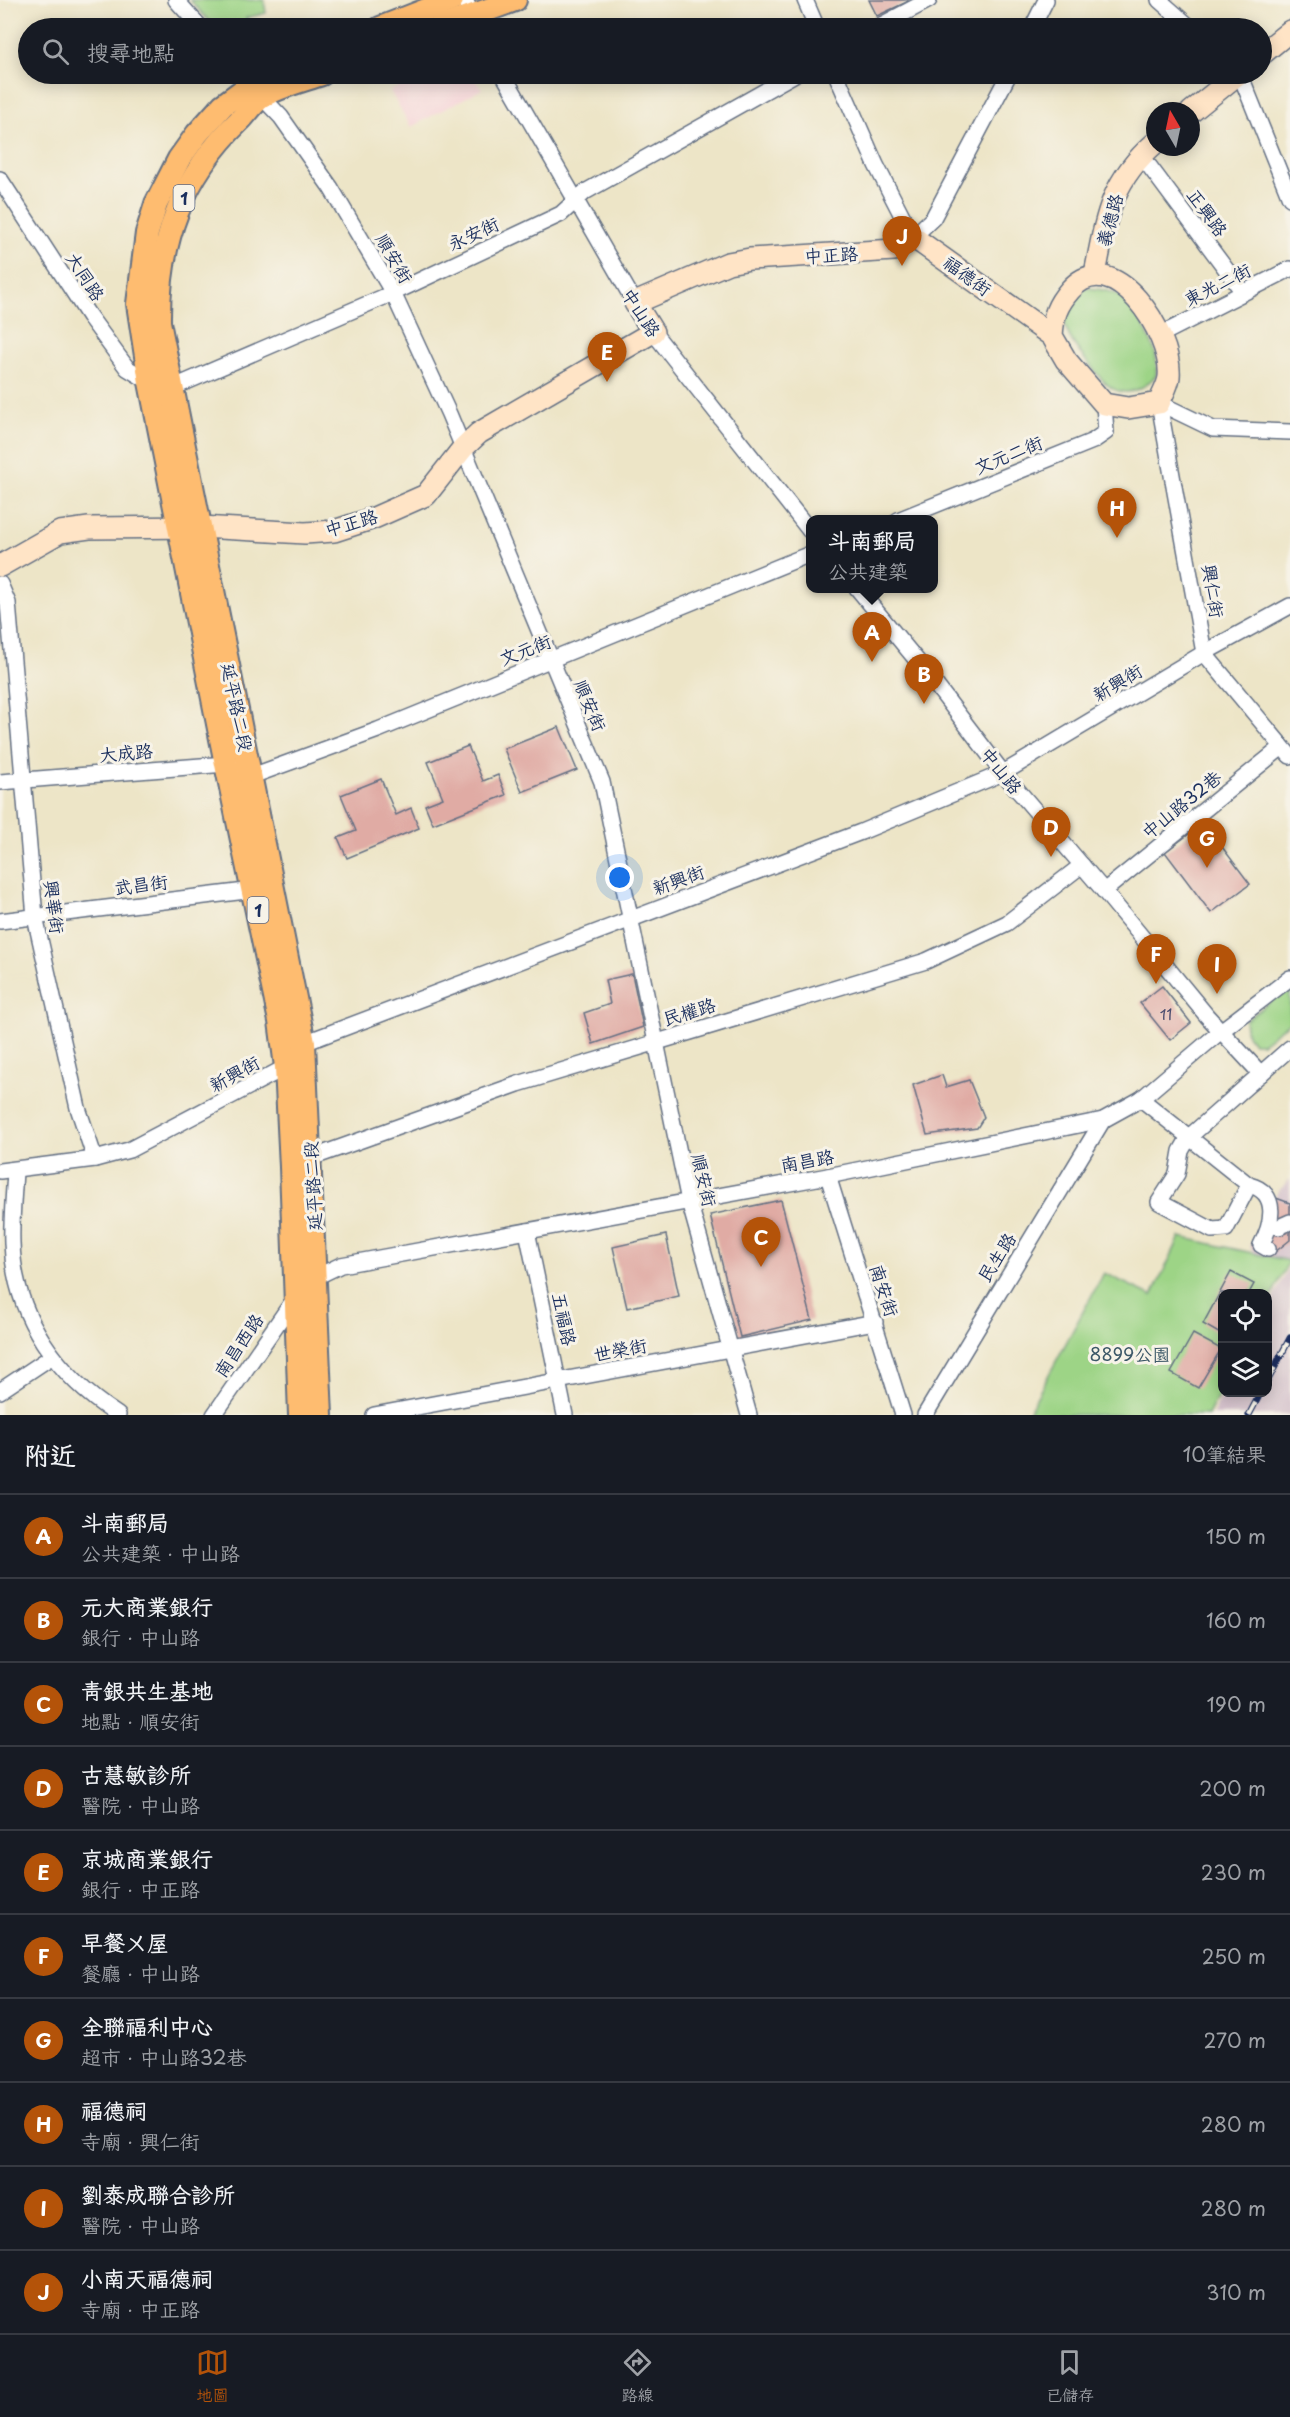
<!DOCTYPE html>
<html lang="zh-TW">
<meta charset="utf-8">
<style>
body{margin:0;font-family:"Playpen Sans","LXGW WenKai TC",sans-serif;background:#242831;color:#f1f3f6}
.controls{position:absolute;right:18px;bottom:18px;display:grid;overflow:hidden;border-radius:12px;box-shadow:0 3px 15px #0003}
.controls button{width:54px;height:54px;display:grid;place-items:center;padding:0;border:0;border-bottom:2px solid #363941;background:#171b24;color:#f1f3f6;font:30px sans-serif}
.compass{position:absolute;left:1146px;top:102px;width:54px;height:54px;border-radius:50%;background:#171b24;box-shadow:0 3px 15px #0003;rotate:351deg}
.you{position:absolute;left:620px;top:878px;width:21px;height:21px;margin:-15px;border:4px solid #fff;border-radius:50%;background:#1a73e8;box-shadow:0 0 0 9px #1a73e833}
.badge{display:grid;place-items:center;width:39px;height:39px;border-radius:50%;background:#b45309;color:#fff;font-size:20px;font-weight:700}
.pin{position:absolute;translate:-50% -50px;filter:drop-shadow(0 2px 3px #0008)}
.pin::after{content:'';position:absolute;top:32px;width:21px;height:18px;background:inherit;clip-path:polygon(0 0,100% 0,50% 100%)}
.popup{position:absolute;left:806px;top:515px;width:132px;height:78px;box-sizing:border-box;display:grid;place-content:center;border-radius:12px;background:#171b24;filter:drop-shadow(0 2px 4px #0005);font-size:20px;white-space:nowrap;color:#9ea1a6}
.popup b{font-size:22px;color:#f1f3f6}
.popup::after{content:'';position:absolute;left:50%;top:100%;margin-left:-12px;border:12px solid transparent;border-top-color:#171b24}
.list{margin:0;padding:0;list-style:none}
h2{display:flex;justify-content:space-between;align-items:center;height:78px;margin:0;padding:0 24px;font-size:26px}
h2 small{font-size:20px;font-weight:400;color:#9ea1a6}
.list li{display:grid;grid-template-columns:39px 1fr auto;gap:18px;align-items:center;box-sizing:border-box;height:84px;padding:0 24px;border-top:2px solid #363941}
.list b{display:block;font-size:22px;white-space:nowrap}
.list p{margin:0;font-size:20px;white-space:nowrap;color:#9ea1a6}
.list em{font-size:20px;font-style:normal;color:#9ea1a6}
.icon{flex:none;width:33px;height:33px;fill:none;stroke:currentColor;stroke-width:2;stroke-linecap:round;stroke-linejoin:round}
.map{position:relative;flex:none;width:1290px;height:1415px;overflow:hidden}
.search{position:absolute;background:#171b24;box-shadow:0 3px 15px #0003;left:18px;right:18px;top:18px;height:66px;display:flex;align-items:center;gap:15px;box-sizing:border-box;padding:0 21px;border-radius:33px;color:#9ea1a6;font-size:22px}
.sheet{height:918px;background:#171b24}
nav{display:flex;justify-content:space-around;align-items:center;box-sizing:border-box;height:84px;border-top:2px solid #363941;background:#171b24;font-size:16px;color:#9ea1a6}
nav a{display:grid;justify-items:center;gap:3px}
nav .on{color:#b45309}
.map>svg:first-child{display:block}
.built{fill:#f6cfd6}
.industrial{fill:#d1bdc9}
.green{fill:#9dd486;stroke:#5c8272;stroke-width:1.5}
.building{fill:#e0aba4}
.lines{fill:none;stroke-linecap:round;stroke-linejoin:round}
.street-casing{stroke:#646f83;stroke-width:18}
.secondary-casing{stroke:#646f83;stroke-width:24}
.primary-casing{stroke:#646f83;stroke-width:26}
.street{stroke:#fff;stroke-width:15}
.secondary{stroke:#ffe4c6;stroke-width:21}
.primary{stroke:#febc70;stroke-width:22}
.rail-casing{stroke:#1b2f5e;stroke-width:7}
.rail{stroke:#f7f3e8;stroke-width:4.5;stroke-dasharray:14;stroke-linecap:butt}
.labels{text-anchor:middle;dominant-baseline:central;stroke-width:6;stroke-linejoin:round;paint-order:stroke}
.number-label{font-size:15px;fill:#4c4e70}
.shield{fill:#f7f3e8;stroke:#5d6a87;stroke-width:1.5}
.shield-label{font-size:16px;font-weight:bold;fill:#1b2f5e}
.street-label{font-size:18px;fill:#1b2f5e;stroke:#f7f3e8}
.park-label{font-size:18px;fill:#3c5868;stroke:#f7f3e8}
</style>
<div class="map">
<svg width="1290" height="1415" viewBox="0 0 1290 1415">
<rect width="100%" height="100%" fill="#f7f3e8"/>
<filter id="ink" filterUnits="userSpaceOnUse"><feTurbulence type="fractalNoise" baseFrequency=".0167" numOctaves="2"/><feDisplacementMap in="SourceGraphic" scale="12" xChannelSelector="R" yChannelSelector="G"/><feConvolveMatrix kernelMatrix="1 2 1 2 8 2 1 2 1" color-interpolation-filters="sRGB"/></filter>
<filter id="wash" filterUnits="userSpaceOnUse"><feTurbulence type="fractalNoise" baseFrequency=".008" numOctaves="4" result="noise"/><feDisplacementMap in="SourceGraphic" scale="24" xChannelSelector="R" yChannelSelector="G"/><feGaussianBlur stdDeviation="1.35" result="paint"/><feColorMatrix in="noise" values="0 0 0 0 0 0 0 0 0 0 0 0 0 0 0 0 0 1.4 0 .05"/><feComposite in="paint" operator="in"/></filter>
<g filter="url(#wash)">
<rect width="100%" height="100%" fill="#ede5c7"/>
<polygon class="built" points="425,74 470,74 482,89 411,127 390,91"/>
<g class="industrial">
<polygon points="1290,1179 1290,1261 1254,1253 1250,1247 1277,1193"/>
<polygon points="1290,1265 1290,1415 1212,1415 1223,1393 1268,1392 1268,1308"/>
</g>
<g class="green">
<polygon points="190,0 264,0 266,13 246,18 249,28 215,28"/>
<path d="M1086 288C1123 290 1132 301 1146 331 1155 350 1158 355 1156 376 1145 386 1135 395 1119 391 1106 388 1097 373 1089 364 1067 338 1048 310 1086 288Z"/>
<polygon points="1290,986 1290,1022 1262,1043 1253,1043 1247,1035 1245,1021"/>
<polygon points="1180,1237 1289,1261 1268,1303 1268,1294 1222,1294 1222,1388 1208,1415 1027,1415 1104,1273 1152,1296"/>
</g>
<g id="blocks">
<g class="building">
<polygon points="869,0 911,0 877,16"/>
<polygon points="559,727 577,770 522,792 504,749"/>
<polygon points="468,746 483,781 498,775 506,795 433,824 425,805 443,798 428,762"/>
<polygon points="381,779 396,815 411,808 419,828 347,858 338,838 356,831 341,795"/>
<polygon points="1204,823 1250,884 1211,913 1165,852"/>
<polygon points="632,974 643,1027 593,1044 584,1013 610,1004 605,980"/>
<polygon points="1162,986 1191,1023 1170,1040 1140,1003"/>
<polygon points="942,1075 946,1087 969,1080 984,1117 977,1128 927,1135 913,1085"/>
<polygon points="1276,1198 1290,1203 1290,1240 1270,1256 1252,1246"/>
<polygon points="781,1200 812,1320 740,1337 710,1215"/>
<polygon points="666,1235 679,1296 627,1308 613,1247"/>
<polygon points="1231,1272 1254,1284 1249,1293 1222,1293 1222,1335 1203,1324"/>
<polygon points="1193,1334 1221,1349 1198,1388 1171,1373"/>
</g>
</g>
</g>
<g filter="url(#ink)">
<use href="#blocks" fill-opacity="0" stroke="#646f83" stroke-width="1.5"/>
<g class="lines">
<defs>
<g id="street">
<polyline points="176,0 201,28"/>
<polyline points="465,0 479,28"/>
<polyline points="805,0 817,28"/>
<polyline points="1159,0 1191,28"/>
<polyline points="876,28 929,0"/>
<polyline points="1032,28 1046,0"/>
<polyline points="240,74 281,117 331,188 393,293 449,414 602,782 689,1201 749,1415"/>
<polyline points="503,74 635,303"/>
<polyline points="836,74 876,165 913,237 933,218 1009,74"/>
<polyline points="1240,74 1290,198"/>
<polyline points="1141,155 1243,292"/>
<polyline points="0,179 89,316 127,368 150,382 172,388 393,293 561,214 585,192 795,74"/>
<polyline points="653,332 810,531"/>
<polyline points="1162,334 1290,269"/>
<polyline points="1159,403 1204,653 1290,756"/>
<polyline points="1159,403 1213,429 1290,432"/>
<polyline points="898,520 1093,441 1106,432 1104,404"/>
<polyline points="0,584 8,603 35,917 78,1108 95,1159"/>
<polyline points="857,588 919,663 1003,773 1104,891 1207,1016 1261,1074"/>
<polyline points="0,782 226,764 252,776 378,730 810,554"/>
<polyline points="1104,891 1282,747"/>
<polyline points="0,921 254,890 260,896"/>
<path d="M1141 1099 1249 1185C1280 1192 1272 1225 1261 1245L1268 1249"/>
<polyline points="302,1158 311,1158 518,1084 926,961 1007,923 1082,865"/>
<path d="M15 1170C14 1194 11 1219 12 1243 14 1316 58 1377 118 1415"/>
<polyline points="0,1171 95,1159 129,1150 286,1067 304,1043 861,832 1003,773 1204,653 1290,606"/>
<polyline points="828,1176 903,1415"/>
<polyline points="1249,1185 1226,1229 1212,1230 1159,1202 1177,1174 1181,1151 1189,1137 1290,1048"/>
<polyline points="1279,1227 1290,1222"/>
<polyline points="527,1231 565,1415"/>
<polyline points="0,1391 51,1357"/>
<polyline points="214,1415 295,1298 316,1277 341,1265 828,1176 1103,1120 1141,1099 1221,1031 1290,978"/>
<polyline points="374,1415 875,1322"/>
<polyline points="925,1415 1103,1120"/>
</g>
<g id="secondary">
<polyline points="1262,54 1290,31"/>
<polyline points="1191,112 1238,74"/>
<path d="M1095 274C1106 218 1110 182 1155 143"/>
<path d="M0 566 60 532 89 528 201 527 305 533 334 531 374 518 426 495 463 448 479 433 653 332 635 303 728 263 750 259 894 250 913 237 1052 336 1066 360 1104 404 1128 408 1159 403C1162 395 1168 386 1169 377 1173 335 1113 241 1070 290 1057 305 1053 316 1052 336"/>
</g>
<g id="primary">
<polyline points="380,28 452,0"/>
<polyline points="438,28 515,0"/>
<polyline points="265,74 223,105 197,134 179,159 156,204 147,233 138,304 150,382 226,764 280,1021 286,1067 291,1167 300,1415"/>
<path d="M321 1415 304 1043 159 322C158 241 182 176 240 120 247 113 254 102 262 97 277 87 305 80 322 74"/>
</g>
</defs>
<use href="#street" class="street-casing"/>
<use href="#secondary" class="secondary-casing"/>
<use href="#primary" class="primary-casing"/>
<use href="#street" class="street"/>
<use href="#secondary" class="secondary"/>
<use href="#primary" class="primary"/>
<defs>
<g id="rail">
<polyline points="1268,1380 1290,1338"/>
<polyline points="1249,1415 1261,1392"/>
</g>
</defs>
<use href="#rail" class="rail-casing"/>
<use href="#rail" class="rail"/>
</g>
</g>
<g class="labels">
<g class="number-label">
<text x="1166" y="1013">11</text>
</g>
<g class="shield">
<rect x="173.5" y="185" width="21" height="26" rx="4.5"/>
<rect x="247.5" y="897" width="21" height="26" rx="4.5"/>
</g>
<g class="shield-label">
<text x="184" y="198">1</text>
<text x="258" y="910">1</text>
</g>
<g class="street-label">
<text transform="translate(1208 212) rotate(54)">正興路</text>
<text transform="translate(1109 220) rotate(-75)">義德路</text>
<text transform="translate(473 233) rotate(-25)">永安街</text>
<text transform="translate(831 254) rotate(-3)">中正路</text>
<text transform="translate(395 258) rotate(60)">順安街</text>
<text transform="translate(968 275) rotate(36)">福德街</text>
<text transform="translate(86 276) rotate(57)">大同路</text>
<text transform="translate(1217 284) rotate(-27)">東光二街</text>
<text transform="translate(642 312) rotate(57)">中山路</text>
<text transform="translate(1008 454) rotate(-22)">文元二街</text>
<text transform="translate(351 522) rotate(-16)">中正路</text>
<text transform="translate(1214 591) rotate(81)">興仁街</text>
<text transform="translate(525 649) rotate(-21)">文元街</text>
<text transform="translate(1117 682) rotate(-31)">新興街</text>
<text transform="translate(591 705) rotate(67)">順安街</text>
<text transform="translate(238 707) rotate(78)">延平路二段</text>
<text transform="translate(126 752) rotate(-5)">大成路</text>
<text transform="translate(1002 770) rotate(51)">中山路</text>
<text transform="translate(1181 804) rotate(-39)">中山路32巷</text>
<text transform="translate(678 879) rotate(-20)">新興街</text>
<text transform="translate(141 884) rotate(-7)">武昌街</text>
<text transform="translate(55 907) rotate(83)">興華街</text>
<text transform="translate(689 1011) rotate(-17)">民權路</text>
<text transform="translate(234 1073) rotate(-29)">新興街</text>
<text transform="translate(807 1160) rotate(-10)">南昌路</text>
<text transform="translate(705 1180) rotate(77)">順安街</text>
<text transform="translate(312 1186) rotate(-93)">延平路二段</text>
<text transform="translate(996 1257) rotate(-58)">民生路</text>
<text transform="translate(885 1290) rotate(72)">南安街</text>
<text transform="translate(565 1319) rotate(78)">五福路</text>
<text transform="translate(238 1345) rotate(-56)">南昌西路</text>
<text transform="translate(620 1349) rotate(-11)">世榮街</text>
</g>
<g class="park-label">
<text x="1130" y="1353">8899公園</text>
</g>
</g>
</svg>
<div class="controls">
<button><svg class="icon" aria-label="locate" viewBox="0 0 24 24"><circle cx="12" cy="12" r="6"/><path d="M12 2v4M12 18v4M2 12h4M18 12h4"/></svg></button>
<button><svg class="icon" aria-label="layers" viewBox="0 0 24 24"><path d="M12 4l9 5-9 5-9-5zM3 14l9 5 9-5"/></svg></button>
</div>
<svg class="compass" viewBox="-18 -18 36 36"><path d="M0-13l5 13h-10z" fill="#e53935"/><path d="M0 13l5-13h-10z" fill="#9ea1a6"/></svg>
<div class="you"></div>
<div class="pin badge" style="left:872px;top:662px">A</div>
<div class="popup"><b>斗南郵局</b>公共建築</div>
<div class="pin badge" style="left:924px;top:704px">B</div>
<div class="pin badge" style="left:761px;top:1267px">C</div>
<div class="pin badge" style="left:1051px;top:857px">D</div>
<div class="pin badge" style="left:607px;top:382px">E</div>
<div class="pin badge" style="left:1156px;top:984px">F</div>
<div class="pin badge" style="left:1207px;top:868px">G</div>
<div class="pin badge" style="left:1117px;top:538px">H</div>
<div class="pin badge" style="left:1217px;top:994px">I</div>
<div class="pin badge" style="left:902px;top:266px">J</div>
<div class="search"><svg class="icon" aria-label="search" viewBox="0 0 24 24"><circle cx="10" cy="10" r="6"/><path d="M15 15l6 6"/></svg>搜尋地點</div>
</div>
<section class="sheet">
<h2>附近<small>10筆結果</small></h2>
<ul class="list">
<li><span class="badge">A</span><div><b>斗南郵局</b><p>公共建築 · 中山路</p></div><em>150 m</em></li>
<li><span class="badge">B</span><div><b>元大商業銀行</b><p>銀行 · 中山路</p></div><em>160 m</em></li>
<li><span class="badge">C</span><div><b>青銀共生基地</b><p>地點 · 順安街</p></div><em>190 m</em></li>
<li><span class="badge">D</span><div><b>古慧敏診所</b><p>醫院 · 中山路</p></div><em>200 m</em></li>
<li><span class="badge">E</span><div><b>京城商業銀行</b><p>銀行 · 中正路</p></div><em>230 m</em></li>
<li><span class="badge">F</span><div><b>早餐ㄨ屋</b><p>餐廳 · 中山路</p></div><em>250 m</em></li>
<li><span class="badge">G</span><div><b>全聯福利中心</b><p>超市 · 中山路32巷</p></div><em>270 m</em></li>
<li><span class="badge">H</span><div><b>福德祠</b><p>寺廟 · 興仁街</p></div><em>280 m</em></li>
<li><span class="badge">I</span><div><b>劉泰成聯合診所</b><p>醫院 · 中山路</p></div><em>280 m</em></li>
<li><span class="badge">J</span><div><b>小南天福德祠</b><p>寺廟 · 中正路</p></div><em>310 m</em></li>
</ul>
</section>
<nav>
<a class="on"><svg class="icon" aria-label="map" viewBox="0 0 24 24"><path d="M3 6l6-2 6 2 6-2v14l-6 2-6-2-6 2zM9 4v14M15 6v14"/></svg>地圖</a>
<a><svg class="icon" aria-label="directions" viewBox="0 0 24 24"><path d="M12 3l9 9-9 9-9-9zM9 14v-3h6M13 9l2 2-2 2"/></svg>路線</a>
<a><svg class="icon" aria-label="saved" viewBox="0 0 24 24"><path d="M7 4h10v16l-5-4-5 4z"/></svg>已儲存</a>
</nav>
